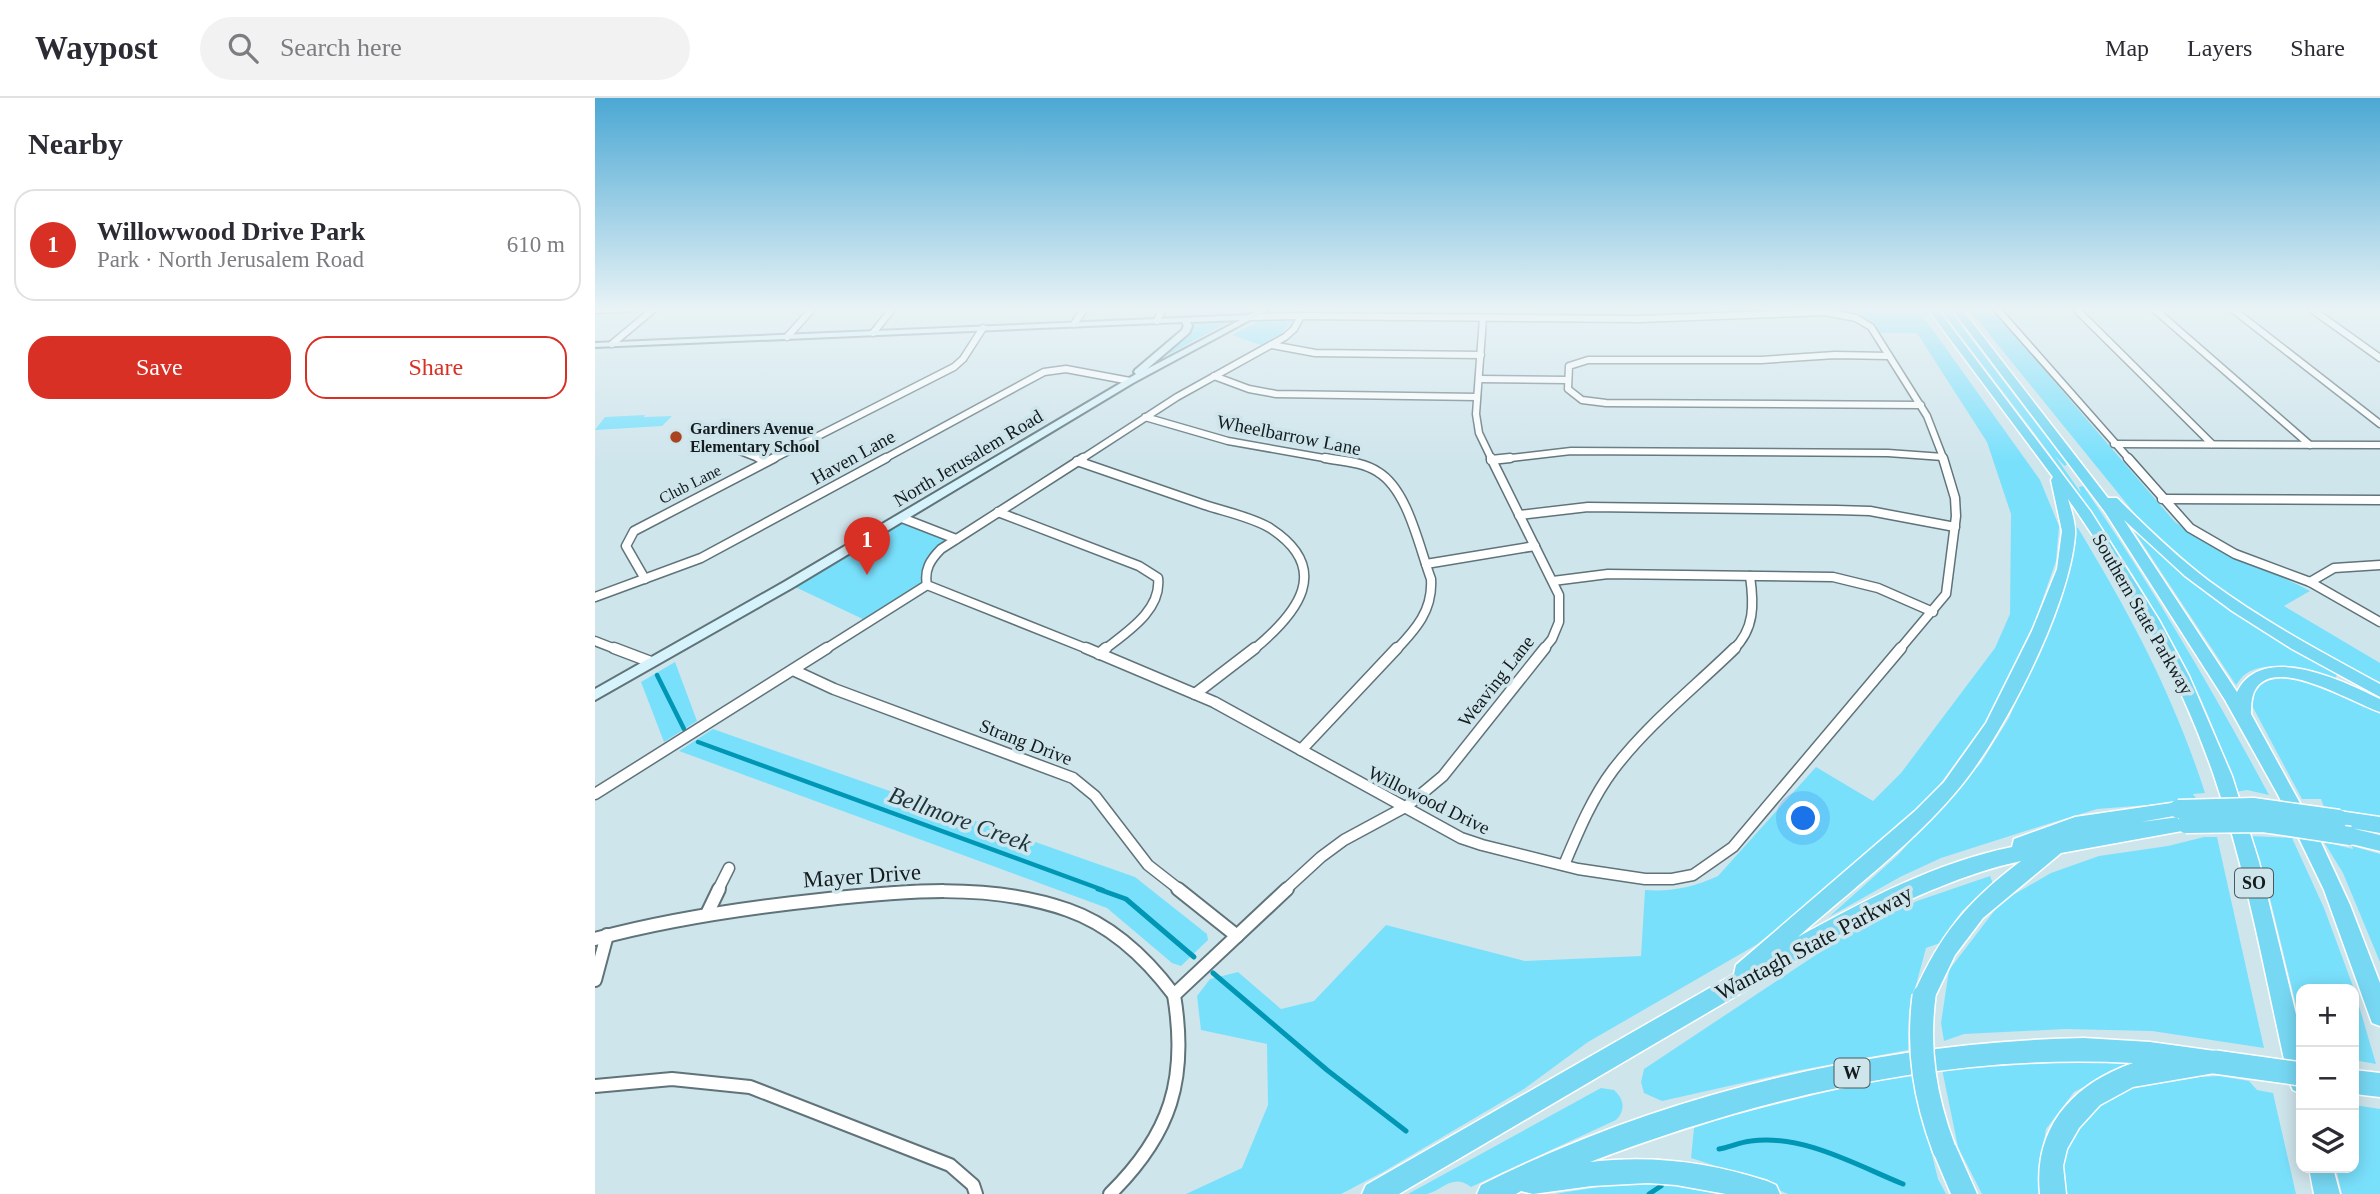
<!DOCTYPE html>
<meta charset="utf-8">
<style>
body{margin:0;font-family:Georgia,serif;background:#f2f2f3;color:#2b2b33}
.controls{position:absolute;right:21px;bottom:21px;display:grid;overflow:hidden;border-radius:14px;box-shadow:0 4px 18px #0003}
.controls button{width:63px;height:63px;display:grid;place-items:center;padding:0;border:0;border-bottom:2px solid #e1e1e2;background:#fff;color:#2b2b33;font:35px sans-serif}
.you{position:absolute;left:1209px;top:721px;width:24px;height:24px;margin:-18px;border:5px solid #fff;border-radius:50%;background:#1a73e8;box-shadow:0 0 0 10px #1a73e833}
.badge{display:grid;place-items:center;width:46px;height:46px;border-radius:50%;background:#d93025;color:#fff;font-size:23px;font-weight:700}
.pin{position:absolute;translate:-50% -58px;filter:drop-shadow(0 2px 4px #0008)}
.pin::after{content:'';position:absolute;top:37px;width:24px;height:21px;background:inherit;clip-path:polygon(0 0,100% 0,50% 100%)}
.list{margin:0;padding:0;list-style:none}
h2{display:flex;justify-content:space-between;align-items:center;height:91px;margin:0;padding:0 28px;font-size:30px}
h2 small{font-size:23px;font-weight:400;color:#7c7c81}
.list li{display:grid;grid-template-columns:46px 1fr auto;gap:21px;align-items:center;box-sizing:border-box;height:112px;margin:0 14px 14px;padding:0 14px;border:2px solid #e1e1e2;border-radius:21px}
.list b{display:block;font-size:26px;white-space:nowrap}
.list p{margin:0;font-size:23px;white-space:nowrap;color:#7c7c81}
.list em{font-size:23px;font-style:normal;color:#7c7c81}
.actions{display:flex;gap:14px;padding:21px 28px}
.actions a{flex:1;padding:16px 0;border:2px solid #d93025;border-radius:21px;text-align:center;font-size:24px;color:#d93025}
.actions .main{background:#d93025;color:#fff}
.icon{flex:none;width:38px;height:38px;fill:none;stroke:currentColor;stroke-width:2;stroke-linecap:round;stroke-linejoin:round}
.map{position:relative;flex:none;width:1785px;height:1096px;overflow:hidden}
header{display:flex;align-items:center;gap:42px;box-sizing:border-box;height:98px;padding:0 35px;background:#fff;border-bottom:2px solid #e1e1e2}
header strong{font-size:33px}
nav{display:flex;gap:38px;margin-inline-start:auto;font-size:24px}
.search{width:490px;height:63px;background:#f2f2f3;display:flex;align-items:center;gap:18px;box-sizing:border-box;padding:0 24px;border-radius:38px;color:#7c7c81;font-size:26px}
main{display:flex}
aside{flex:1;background:#fff}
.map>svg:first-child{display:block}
.green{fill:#79e0fc}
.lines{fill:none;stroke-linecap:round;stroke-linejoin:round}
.stream-far1{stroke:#0097b5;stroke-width:4.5}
.stream{stroke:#0097b5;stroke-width:5}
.street-far3-casing{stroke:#5f7379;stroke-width:9}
.street-far2-casing{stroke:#5f7379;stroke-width:11}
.street-far1-casing{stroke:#5f7379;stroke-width:13}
.street-casing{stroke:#5f7379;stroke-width:16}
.secondary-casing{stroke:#5f7379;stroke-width:4}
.highway-casing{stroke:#fff;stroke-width:3}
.street-far3{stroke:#fff;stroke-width:6}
.street-far2{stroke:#fff;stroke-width:8}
.street-far1{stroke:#fff;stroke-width:10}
.street{stroke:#fff;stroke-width:12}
.secondary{fill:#d6f3fb;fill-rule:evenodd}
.highway{fill:#77d8f3;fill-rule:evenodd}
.highway-bridge-far1-casing{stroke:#fff;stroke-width:21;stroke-linecap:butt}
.highway-bridge-casing{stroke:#fff;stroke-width:26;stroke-linecap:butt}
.highway-bridge-far1{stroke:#77d8f3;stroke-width:18}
.highway-bridge{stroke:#77d8f3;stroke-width:23}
.poi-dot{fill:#aa4320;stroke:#cfe5ec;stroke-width:2.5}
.labels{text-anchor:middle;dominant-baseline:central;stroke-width:7;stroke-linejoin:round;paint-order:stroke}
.far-poi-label{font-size:16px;font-weight:bold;fill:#141c1e;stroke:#cfe5ec;text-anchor:start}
.far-street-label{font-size:16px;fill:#141c1e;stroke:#cfe5ec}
.shield{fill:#cfe5ec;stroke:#4c585c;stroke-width:2}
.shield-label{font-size:18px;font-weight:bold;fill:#141c1e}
.street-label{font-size:19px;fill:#141c1e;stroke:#cfe5ec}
.near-street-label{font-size:23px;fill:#141c1e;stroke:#cfe5ec}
.near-water-label{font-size:24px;font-style:italic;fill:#1e3238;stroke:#cfe5ec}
</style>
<header>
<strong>Waypost</strong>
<div class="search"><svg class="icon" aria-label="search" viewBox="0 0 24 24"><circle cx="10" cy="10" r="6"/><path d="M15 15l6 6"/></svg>Search here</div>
<nav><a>Map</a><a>Layers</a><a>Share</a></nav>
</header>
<main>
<aside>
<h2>Nearby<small></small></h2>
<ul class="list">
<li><span class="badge">1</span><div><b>Willowwood Drive Park</b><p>Park · North Jerusalem Road</p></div><em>610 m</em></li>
</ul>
<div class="actions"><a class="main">Save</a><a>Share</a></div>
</aside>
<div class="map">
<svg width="1785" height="1096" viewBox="0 0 1785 1096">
<rect width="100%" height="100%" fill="#cfe5ec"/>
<g class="green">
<path d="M1124 210H1322L1445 382 1464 428 1461 463 1440 523 1393 620 1345 686 1291 743 1219 805 1161 847 993 944 929 991 788 1074 746 1096H591L647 1070 673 1007 672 946 606 932 602 898 615 881 643 874 686 911 719 903 791 827 930 863 1046 858 1050 792C1077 794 1099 789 1123 778L1221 669 1278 703 1306 675 1400 550 1415 516 1416 416 1392 344 1322 235H1281L1252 217H1127Z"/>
<path d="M1373 210H1396L1580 424C1621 455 1669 468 1715 493L1689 508 1785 565V588L1651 511 1598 474 1549 427Z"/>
<path d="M1345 211H1353L1472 366 1470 368 1460 358 1486 395 1484 389 1488 388C1557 488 1617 591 1674 697L1652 692 1641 694C1589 518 1454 355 1345 211Z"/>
<polygon points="667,221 697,222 687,235 666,247 637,237"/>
<polygon points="633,224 558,265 594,234 600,225"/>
<polygon points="50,317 49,319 77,318 67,328 0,332 10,319"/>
<polygon points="307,420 360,440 340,456 331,487 274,524 196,487"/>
<path d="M1478 428 1483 430C1536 518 1578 596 1610 695L1598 696 1603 703 1502 711 1443 729 1346 760 1305 779 1234 819 1303 757 1386 665 1414 620 1456 526 1477 454Z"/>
<path d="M1539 433 1625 505 1742 576 1740 582C1715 575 1677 560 1652 575 1648 577 1644 583 1641 587Z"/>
<polygon points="80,564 102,623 69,644 46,584"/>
<path d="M1698 579 1727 585 1785 613V719L1730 712 1726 701H1707L1655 604C1667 580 1673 582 1698 579Z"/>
<polygon points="118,631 540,779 612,836 613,842 586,868 577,865 512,810 84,653"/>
<polygon points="1655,738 1697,740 1729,810 1759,891 1706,891 1706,927 1670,780"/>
<polygon points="1609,739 1622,739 1669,950 1557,933 1470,931 1369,936 1349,943 1346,925 1354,872 1406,804 1456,775 1504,758 1573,748"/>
<polygon points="1729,744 1758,751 1757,748 1785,756 1785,864 1748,775"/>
<polygon points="1395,778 1398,786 1367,813 1345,845 1331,850 1314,913 1313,952 1200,973 1067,1003 1049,995 1046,984 1049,971 1248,839 1322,803"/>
<polygon points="1759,891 1781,966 1759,962"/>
<polygon points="1506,963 1578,966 1514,976 1479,994 1451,1031 1445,1068 1449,1096 1387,1096 1363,1049 1347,971 1396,966"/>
<polygon points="1316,973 1343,1081 1351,1096 1193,1096 1149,1077 1096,1060 1099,1030 1131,1019"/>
<polygon points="1624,978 1654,983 1662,992 1678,995 1701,1096 1470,1096 1466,1054 1505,1001 1564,981"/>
<path d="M1006 990 1019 992C1029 1001 1031 1012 1021 1022L876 1089C858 1075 849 1091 832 1096 826 1096 819 1096 813 1096Z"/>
<polygon points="1759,1007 1785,1011 1785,1096 1747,1096 1741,1070 1759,1070"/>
<polygon points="1062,1080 1146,1096 961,1096 965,1095"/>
</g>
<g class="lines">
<g class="stream-far1">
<polyline points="62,577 89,631"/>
<polyline points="103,644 508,792"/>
</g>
<g class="stream">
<polyline points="503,791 531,801 599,859"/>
<polyline points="618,875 732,972 811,1033"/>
<path d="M1124 1051C1135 1049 1145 1044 1156 1043 1208 1036 1261 1067 1308 1086"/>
<polyline points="1054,1096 1066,1088"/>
</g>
<defs>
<g id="street-far3">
<polyline points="1401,210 1535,362"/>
<polyline points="1480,210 1617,346"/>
<polyline points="1558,210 1715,347"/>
<polyline points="1636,210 1785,326"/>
<polyline points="1715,210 1785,260"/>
<polyline points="0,212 37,210"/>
<polyline points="706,218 1044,221 1230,214 1261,220 1276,229 1332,318 1349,362"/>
<polyline points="656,219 706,218"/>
<polyline points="888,220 881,316 884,335 897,362"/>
<polyline points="562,223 568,210"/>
<polyline points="479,226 490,210"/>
<polyline points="278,235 298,210"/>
<polyline points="192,239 218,210"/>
<polyline points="17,246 60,210"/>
<polyline points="677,247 720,255 886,257"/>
<polyline points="1294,258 1240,257 1166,262 993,262 974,268 973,291 987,302 1011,305 1326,307"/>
<polyline points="619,278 654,291 681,296 882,299"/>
<polyline points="884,281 972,282"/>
<polyline points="550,319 633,343 740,362"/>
<polyline points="1519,346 1785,347"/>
<polyline points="140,351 168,362"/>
<polyline points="176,362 359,269 368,261 388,230"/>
<polyline points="287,362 449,274 471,271 535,283"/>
<polyline points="485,362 582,299 690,239 699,231 706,218"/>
<polyline points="899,362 976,353 1293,355 1348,359"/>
</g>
<g id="street-far2">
<polyline points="164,360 172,363"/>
<path d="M488 360 346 451C335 462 329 472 332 487L495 552"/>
<path d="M730 360C747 363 768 364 783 374 813 392 824 449 836 481 838 512 821 531 801 552"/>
<polyline points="896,360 964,497 964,524 957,541 948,552"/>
<polyline points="1533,360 1595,430 1640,456 1715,484 1785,524"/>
<polyline points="896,362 915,360"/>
<path d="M482 363C523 377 563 391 604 405 626 413 655 418 675 430 738 471 703 515 658 552"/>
<polyline points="1567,401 1785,402"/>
<path d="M403 414 544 468 563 480C567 512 532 534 509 552"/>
<polyline points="924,417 993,409 1242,412 1275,413 1360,429"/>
<polyline points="307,420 361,441"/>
<polyline points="831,466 940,448"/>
<polyline points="50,481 31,448 39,433 179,360"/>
<polyline points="958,483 1013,476 1238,479 1283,490 1338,514"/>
<polyline points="1715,484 1739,470 1785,467"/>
<polyline points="0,499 106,460 291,360"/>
<polyline points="0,543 23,552"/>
<polyline points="229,552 332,487"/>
<path d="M1138 552C1160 531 1159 506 1155 478"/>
<polyline points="1304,552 1351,496 1361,418 1360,400 1348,360"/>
</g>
<g id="street-far1">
<polyline points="19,550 56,564"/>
<polyline points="491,550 619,604 866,740 887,747 983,771 1050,781 1077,781 1098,777 1138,749 1306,550"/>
<polyline points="504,556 511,550"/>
<polyline points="198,572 239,591 478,680 500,698 553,767 585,792"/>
<polyline points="600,596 660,550"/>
<polyline points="706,652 802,550"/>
<polyline points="0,696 232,550"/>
<path d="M969 767C983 734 997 700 1018 672 1053 626 1099 590 1140 550"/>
<polyline points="123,792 134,770"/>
<polyline points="690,792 726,759 749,742 812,708 848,678 950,550"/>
</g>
<g id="street">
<polyline points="583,791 642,838"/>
<polyline points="112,816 124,791"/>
<path d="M0 841C74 821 149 810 225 802 306 793 394 784 473 812 516 827 552 861 579 897"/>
<polyline points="0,882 12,837"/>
<polyline points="0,988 77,981 155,989 355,1067 378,1087 381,1096"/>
<path d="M515 1096C576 1036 593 981 579 897L692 791"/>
</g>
<path id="secondary" d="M666 210H677L538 285 197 490 0 602V591L189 484 541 276 539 274 540 272 587 232 589 228 587 224 0 249V245L654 217ZM645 222 552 271 594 235 597 228 595 224Z"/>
<g id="highway">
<path d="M1332 210H1342L1496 414 1564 522 1594 578 1637 678 1664 764 1706 937V996L1698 992 1694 984C1671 882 1653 778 1619 678 1585 579 1533 486 1473 401 1476 412 1481 425 1480 437 1475 508 1407 641 1360 695 1316 747 1254 794 1203 839 1270 802 1342 764 1417 749L1419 741 1480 719 1583 704 1590 706 1592 711 1590 716 1546 724 1591 718 1598 721 1600 726 1598 731 1466 755 1388 820 1360 857 1337 905 1329 908 1321 905 1318 898C1345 836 1372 804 1426 763 1370 775 1317 800 1265 825L804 1096H767L771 1087 1139 876 1141 867 1320 713 1349 684 1391 625 1437 533 1462 471 1467 433 1456 382 1458 379Z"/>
<path d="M1356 210H1366L1513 400H1522C1551 429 1581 458 1614 483 1668 523 1726 554 1785 586V599L1697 551 1637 513 1590 478 1529 422 1642 594C1667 543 1749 583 1785 601V614C1759 606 1677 554 1659 594 1656 601 1656 610 1656 616L1723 738 1755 807 1785 885V928L1777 925 1774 917 1729 792 1683 697 1630 602 1510 414Z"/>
<polygon points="1744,713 1785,719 1785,735 1756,730 1785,737 1785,753 1748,744 1745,738 1748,732 1755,730 1737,726 1735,721 1737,716"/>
<path d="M1489 940 1555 944 1620 953 1628 956 1631 964 1628 972 1620 975 1538 989 1505 1007 1484 1030 1472 1051 1468 1068 1471 1096H1445C1438 1029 1478 986 1538 965 1352 955 1169 998 995 1064 1057 1057 1113 1064 1172 1083L1181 1087 1185 1096H1131L1081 1087 1053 1085 997 1088 938 1096 926 1093 921 1096H882L886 1087C1068 995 1286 944 1489 940Z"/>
<polygon points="1759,972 1785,975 1785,999 1759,996"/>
<polygon points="1349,1039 1358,1042 1382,1096 1356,1096 1337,1051 1340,1042"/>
<polygon points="1714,1070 1738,1070 1745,1096 1719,1096"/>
</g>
</defs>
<use href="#street-far3" class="street-far3-casing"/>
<use href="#street-far2" class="street-far2-casing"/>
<use href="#street-far1" class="street-far1-casing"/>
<use href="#street" class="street-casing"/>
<use href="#secondary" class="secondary-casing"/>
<use href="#highway" class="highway-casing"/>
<use href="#street-far3" class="street-far3"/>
<use href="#street-far2" class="street-far2"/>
<use href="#street-far1" class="street-far1"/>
<use href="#street" class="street"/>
<use href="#secondary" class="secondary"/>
<use href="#highway" class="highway"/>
<defs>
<g id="highway-bridge-far1">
<polyline points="1583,711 1658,709 1744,721"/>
<polyline points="1591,726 1668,725 1755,738"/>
</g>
<g id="highway-bridge">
<path d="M1329 898C1322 953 1330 1000 1349 1051"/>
<polyline points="1620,964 1706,976"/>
</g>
</defs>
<use href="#highway-bridge-far1" class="highway-bridge-far1-casing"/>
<use href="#highway-bridge" class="highway-bridge-casing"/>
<use href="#highway-bridge-far1" class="highway-bridge-far1"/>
<use href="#highway-bridge" class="highway-bridge"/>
</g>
<linearGradient id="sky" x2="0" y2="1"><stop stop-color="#4ba8d4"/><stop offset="0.58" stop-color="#e9f3f6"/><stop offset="1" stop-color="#e9f3f6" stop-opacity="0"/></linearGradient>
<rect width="1785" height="364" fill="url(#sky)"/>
<circle class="poi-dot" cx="81" cy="339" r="7"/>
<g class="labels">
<g class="far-poi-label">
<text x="95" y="330">Gardiners Avenue<tspan x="95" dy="18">Elementary School</tspan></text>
</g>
<g class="far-street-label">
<text transform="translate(95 386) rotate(-27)">Club Lane</text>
</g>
<g class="shield">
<rect x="1640" y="770.5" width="38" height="29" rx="5"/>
<rect x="1239.5" y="960.5" width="35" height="29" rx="5"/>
</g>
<g class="shield-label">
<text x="1659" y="785">SO</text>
<text x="1257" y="975">W</text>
</g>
<g class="street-label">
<text transform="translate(694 337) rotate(11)">Wheelbarrow Lane</text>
<text transform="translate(258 359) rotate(-29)">Haven Lane</text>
<text transform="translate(373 360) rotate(-31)">North Jerusalem Road</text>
<text transform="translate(1548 516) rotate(60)">Southern State Parkway</text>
<text transform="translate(901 583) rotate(-52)">Weaving Lane</text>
<text transform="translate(431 644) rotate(21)">Strang Drive</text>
<text transform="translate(834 702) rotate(26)">Willowood Drive</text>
</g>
<g class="near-street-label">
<text transform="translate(267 778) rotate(-4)">Mayer Drive</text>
<text transform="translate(1219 845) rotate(-28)">Wantagh State Parkway</text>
</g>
<g class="near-water-label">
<text transform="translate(365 721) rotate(20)">Bellmore Creek</text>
</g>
</g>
</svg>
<div class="controls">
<button>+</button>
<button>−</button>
<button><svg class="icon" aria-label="layers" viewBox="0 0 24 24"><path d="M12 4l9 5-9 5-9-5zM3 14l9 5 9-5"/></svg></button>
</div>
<div class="you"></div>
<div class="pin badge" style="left:272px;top:477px">1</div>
</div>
</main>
